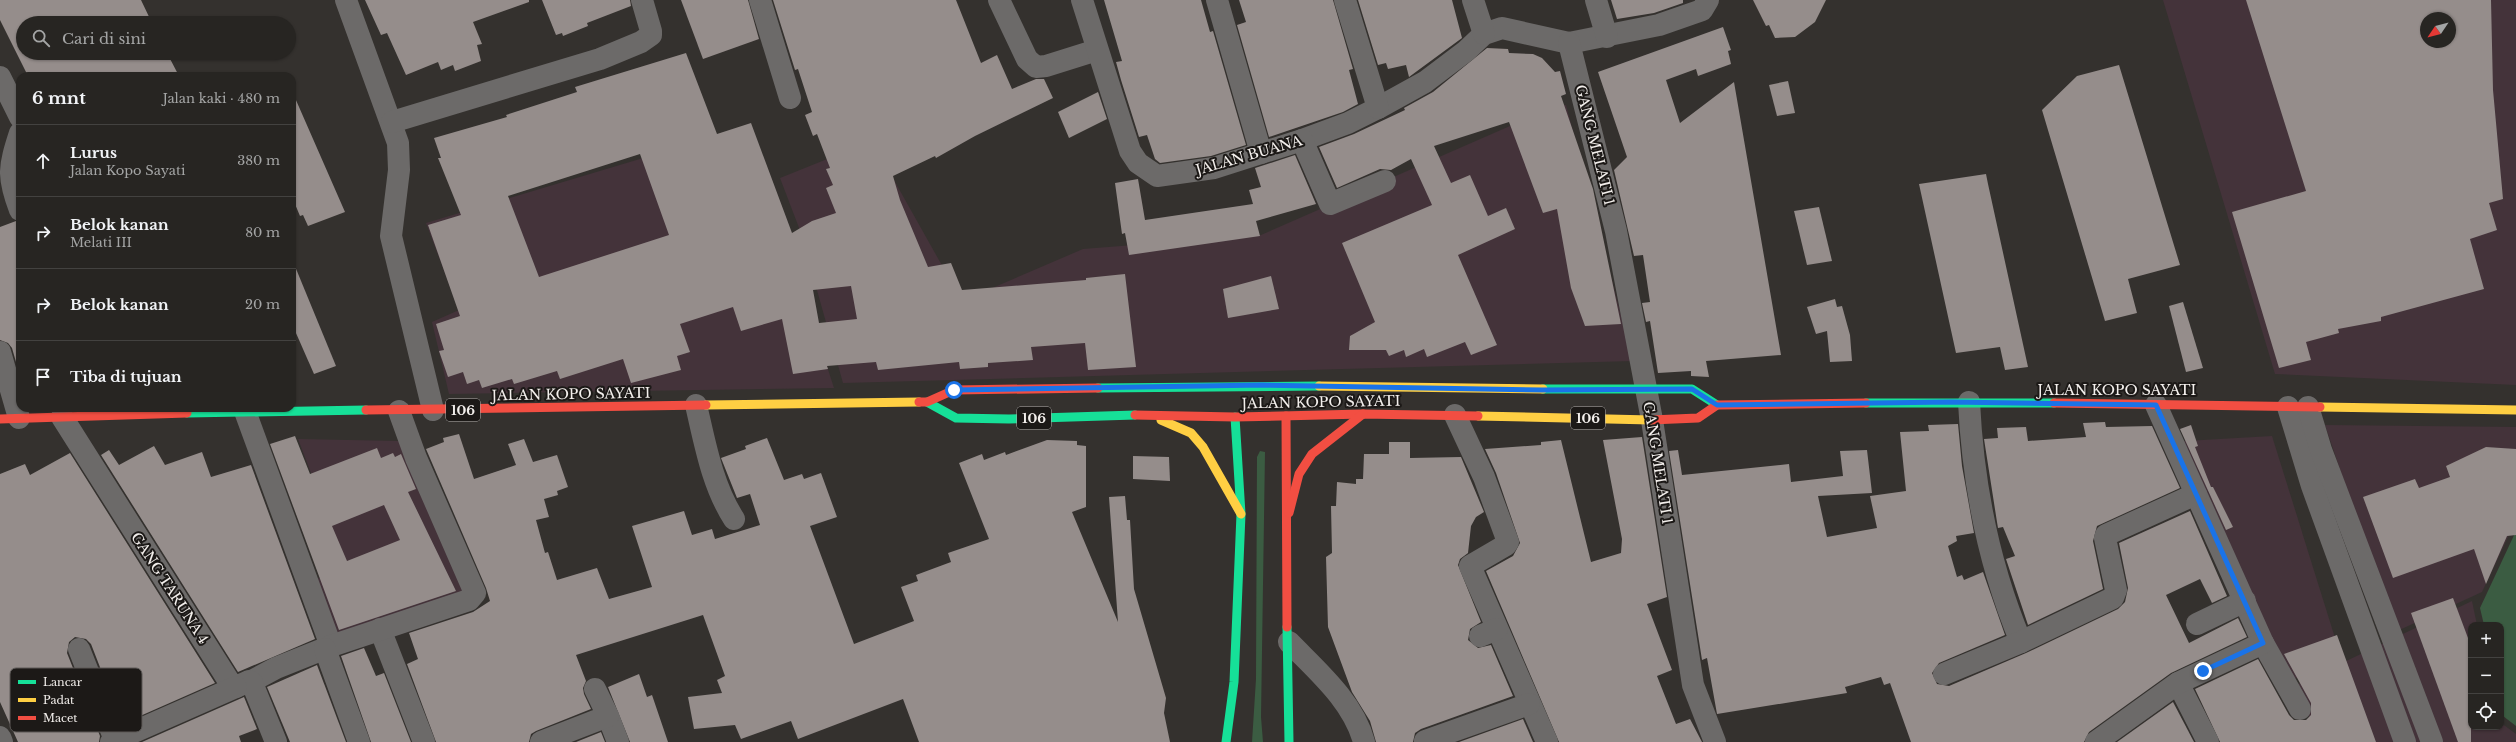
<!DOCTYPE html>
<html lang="id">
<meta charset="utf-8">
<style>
body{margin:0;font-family:"Libre Baskerville",serif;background:#33312f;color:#f1f3f6}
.controls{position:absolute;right:12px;bottom:12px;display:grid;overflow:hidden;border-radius:8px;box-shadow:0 1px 3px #0004}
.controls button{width:36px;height:36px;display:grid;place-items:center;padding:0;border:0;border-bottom:1px solid #434240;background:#272522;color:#f1f3f6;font:20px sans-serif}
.compass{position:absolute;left:2420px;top:12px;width:36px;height:36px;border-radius:50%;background:#272522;box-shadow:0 1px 3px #0004;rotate:235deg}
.stop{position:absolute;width:12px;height:12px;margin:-9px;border:3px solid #1a73e8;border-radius:50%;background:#fff}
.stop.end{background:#1a73e8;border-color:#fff;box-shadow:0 1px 4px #0008}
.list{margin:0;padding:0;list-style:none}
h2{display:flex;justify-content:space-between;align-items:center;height:52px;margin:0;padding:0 16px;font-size:17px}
h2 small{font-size:13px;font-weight:400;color:#a4a5a5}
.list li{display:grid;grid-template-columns:26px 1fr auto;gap:12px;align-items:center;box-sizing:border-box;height:72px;padding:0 16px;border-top:1px solid #434240}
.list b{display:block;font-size:15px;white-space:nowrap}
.list p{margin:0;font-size:13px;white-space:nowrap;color:#a4a5a5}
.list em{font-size:13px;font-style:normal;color:#a4a5a5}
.icon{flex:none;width:22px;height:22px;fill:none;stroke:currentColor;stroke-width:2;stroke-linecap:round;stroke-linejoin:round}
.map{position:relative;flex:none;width:2516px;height:742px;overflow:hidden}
.search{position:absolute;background:#272522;box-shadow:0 1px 3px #0004;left:16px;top:16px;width:280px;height:44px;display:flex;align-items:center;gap:10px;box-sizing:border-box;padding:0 14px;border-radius:22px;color:#a4a5a5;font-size:15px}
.panel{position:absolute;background:#272522;box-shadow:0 1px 3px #0004;left:16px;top:72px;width:280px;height:340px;border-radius:12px}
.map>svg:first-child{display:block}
.commercial{fill:#44333a;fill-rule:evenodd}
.green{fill:#3b5c42}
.building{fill:#958d8b;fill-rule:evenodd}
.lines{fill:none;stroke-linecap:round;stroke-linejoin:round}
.street{stroke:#6c6a69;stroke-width:22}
.fast{stroke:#16e098;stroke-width:9}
.slow{stroke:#ffcf43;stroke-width:9}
.jam{stroke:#f24e42;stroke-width:9}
.route{stroke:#1a73e8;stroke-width:5}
.labels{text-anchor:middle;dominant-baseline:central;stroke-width:4;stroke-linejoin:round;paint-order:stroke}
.shield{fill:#1c1917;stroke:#b2afac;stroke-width:1}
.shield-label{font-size:13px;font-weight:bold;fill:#f3efec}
.street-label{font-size:14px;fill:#f3efec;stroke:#1c1917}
.key{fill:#1c1917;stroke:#5c5957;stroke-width:1}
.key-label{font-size:11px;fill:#f3efec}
</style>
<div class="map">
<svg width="2516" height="742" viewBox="0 0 2516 742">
<rect width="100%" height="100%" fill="#34312e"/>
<g class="commercial">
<path d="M2163 0H2516V385L2275 374ZM2426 18H2450V42H2426Z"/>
<polygon points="1566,105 1633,361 843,383 801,233 780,178 872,141 962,301 1083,249 1261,235 1526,119 1522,110"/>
<polygon points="750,126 834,388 449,394 432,322 459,310 426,223"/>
<polygon points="2325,425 2516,427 2516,520 2482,592 2395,632"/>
<polygon points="2272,436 2341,657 2279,686 2168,442"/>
<polygon points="298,439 399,441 470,592 333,642 305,582 348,570"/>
<polygon points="2472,601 2477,625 2471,625 2471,727 2501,727 2501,723 2516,734 2516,742 2318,742 2298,684"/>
</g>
<g class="green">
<polygon points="1260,451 1265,452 1261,717 1263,742 1252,742 1256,679 1257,457"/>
<polygon points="2516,531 2516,726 2503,716 2501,708 2501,625 2484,625 2480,608"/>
</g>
<g class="building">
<polygon points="0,0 141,0 152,23 23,23 23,53 167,53 179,76 28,76 0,20"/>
<polygon points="365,0 529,0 529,2 473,22 482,44 477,45 481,61 455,71 453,65 441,70 438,62 406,75 387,33 381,35"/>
<polygon points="542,0 630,0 631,6 587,23 588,26 563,36 562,33 556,35"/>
<polygon points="681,0 748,0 759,39 703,59"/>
<path d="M773 0H956L981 63 997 55 1012 89 1036 79H1044L1053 98 975 136 936 158 935 156 893 176 900 200 928 267 951 263 962 290 1086 280V278L1125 274 1136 367 1088 370 1085 343 1031 347 1033 360 988 363V367L960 369 959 362 878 370 876 362 827 366 828 369 793 374 782 319 741 331 733 307 680 324 690 352 677 356 681 370 631 383 623 359 560 379 557 371 514 384 512 379 482 388 479 380 467 384 463 372 448 377 439 351 444 350 436 324 460 316 428 225 461 215 438 158H441L434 138 507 117 506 115 577 92 575 87 686 53 717 134 751 123 792 233 812 221 836 213 826 188 833 185 826 169 830 168 817 134 813 136 805 115 812 112 798 69 795 70ZM640 154 669 235 539 277 508 196ZM851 286 857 319 819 323 813 290Z"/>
<polygon points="1104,0 1201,0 1210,32 1213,31 1246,145 1211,156 1160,163 1155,159 1147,135 1139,137 1121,80 1116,62 1122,61"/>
<polygon points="1239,0 1333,0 1353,69 1349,70 1358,104 1343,112 1269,137 1237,25 1246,22"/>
<polygon points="1358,0 1452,0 1462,38 1409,77 1406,65 1388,69 1386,63 1378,65"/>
<polygon points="1611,0 1683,0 1683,3 1654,13 1617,19"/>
<polygon points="1753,0 1826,0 1815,22 1795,37 1775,38 1769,25 1766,26"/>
<path d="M2246 0H2491L2493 90 2503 199 2489 203 2497 230 2470 239 2484 289 2381 317V321L2338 329 2339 333 2306 342 2311 360 2279 368 2232 212 2306 191ZM2426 18H2450V42H2426Z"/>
<polygon points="1723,27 1731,50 1728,51 1731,64 1698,76 1696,69 1666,80 1680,123 1734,82 1781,355 1706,361 1709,377 1691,376 1691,371 1658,373 1650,321 1646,322 1642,303 1650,302 1643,255 1634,256 1614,170 1627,157 1598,72"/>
<polygon points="1487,48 1508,49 1509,53 1533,54 1542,58 1555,72 1560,71 1566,94 1561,96 1593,189 1621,324 1585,326 1571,288 1557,209 1543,213 1509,122 1434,146 1451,183 1470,175 1488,216 1506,208 1515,229 1458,255 1497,345 1471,355 1465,342 1427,357 1424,349 1406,357 1404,350 1389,356 1386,350 1349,350 1350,336 1375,322 1342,243 1432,205 1411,159 1391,170 1380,169 1337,188 1319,147 1354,134 1405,110 1404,108 1433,92"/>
<polygon points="2119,65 2180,265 2128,279 2137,313 2105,321 2042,110 2077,76"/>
<polygon points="1788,81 1795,113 1777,116 1769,85"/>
<polygon points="292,91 345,212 308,226 303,215 300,216 292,197"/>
<polygon points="1098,92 1107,119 1069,138 1058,112"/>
<polygon points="1295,155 1316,204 1256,221 1260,236 1129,255 1125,233 1122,234 1115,183 1138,179 1145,220 1253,204 1249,190 1261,187 1255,168"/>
<polygon points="1986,174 1988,184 2028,367 2005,370 2000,347 1956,353 1919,184"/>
<polygon points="1819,207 1832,261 1807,265 1794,211"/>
<polygon points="16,221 20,222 20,376 12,348 8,343 0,340 0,227"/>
<polygon points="292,259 336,366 314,374 292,324"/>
<polygon points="1271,276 1279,309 1228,318 1223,289"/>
<polygon points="1835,299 1837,307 1842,306 1850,335 1852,361 1830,362 1827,331 1816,334 1807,307"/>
<polygon points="2183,302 2203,368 2186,372 2169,306"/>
<polygon points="2105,422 2106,427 2152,426 2180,488 2097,526 2093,541 2103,589 2028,625 2006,559 2015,556 2003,527 1998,528 1997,522 1984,439 1998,438 1997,428 2026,427 2028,441 2086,437 2083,423"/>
<polygon points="1958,424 1962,466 1974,533 1956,536 1957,541 1948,546 1957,577 1962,575 1964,580 1983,572 2005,635 1939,663 1932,673 1937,684 1949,686 2026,653 2118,609 2125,602 2128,588 2119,543 2190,511 2227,596 2212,603 2200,579 2166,595 2189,643 2238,618 2247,637 2171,673 2089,732 2084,742 1911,742 1890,683 1884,685 1881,677 1845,687 1847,693 1717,714 1707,658 1702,660 1669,451 1678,450 1682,475 1789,464 1791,482 1843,476 1840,451 1867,450 1872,493 1818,496 1827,537 1877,528 1870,496 1906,491 1900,432 1929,431 1928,425"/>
<polygon points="2191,425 2198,446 2195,447 2211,487 2213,487 2233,527 2226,530 2180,429"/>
<polygon points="459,434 474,479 516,465 508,444 524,439 533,462 557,455 568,487 557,491 558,495 544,499 549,517 536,520 545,553 548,552 557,580 597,568 609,599 652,587 632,526 684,511 692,535 712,529 715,539 760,525 750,494 737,498 721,458 746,449 745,446 767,438 784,480 802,474 804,479 821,473 837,517 810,526 854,644 914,621 901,587 918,581 916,575 951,562 948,553 989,539 959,463 982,454 984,460 1005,452 1006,455 1047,440 1077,441 1077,445 1086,446 1086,507 1072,512 1118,622 1109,497 1125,496 1127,520 1130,520 1134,589 1166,698 1164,713 1170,742 919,742 903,699 798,739 791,721 741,739 735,725 694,729 688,697 722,693 717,680 725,676 703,615 576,655 586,681 583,688 584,694 591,709 536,731 531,734 529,742 436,742 407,664 418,659 409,633 473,612 490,601 486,588 426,449 444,442 443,438"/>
<path d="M295 436 310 474 377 448 381 458 393 453 395 457 401 454 416 489 408 492 456 591 339 630 270 444ZM384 505 400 540 347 561 332 526Z"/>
<polygon points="1642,437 1667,597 1647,604 1672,670 1657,676 1676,724 1690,719 1702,742 1559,742 1486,571 1513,556 1520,543 1496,473 1485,449 1541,445 1541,442 1561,440 1591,562 1621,553 1622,539 1603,440"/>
<polygon points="1389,442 1410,442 1410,458 1461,457 1484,512 1476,517 1471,526 1468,553 1460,559 1458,565 1481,622 1470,629 1468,640 1478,648 1491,645 1513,696 1421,729 1415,733 1413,742 1376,742 1370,721 1352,692 1328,627 1326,557 1332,553 1331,506 1336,506 1337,482 1356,484 1356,479 1363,479 1364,454 1389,454"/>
<polygon points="154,446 165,465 202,452 211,477 251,465 315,639 238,672 101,455 109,450 119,465"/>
<polygon points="2486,447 2516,449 2516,535 2507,536 2486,584 2474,549 2393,578 2363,497 2415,479 2419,488 2450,477 2446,466"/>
<polygon points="70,453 215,683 122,724 91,644 86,639 75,637 69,642 67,653 100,736 99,742 18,742 0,702 0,474 25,464 30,475"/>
<polygon points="1133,456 1169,457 1170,481 1133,479"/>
<polygon points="2453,598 2471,646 2471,742 2458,742 2411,613"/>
<polygon points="2337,635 2376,742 2220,742 2195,689 2258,659 2289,715 2294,720 2306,720 2311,715 2311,703 2284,654"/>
<polygon points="364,648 376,676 384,673 411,742 371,742 341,656"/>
<polygon points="317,665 346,742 290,742 267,687"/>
<polygon points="639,674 647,697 652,695 668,742 630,742 608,687"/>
<polygon points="244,697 257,729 239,736 241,742 142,742"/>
<polygon points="2173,702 2194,742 2117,742"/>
<polygon points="1523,719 1533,742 1459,742"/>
<polygon points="601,732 605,742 576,742"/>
</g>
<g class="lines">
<g class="street">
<polyline points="346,0 398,143 399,170 391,236 433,410"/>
<polyline points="760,0 790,98"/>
<polyline points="999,0 1027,59 1036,67 1046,66 1097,50"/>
<polyline points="1082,0 1130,151 1138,163 1157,176 1214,168 1302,140 1348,123 1378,108 1425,82 1466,51 1484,34 1502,28 1569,43 1659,25 1702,10 1708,0"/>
<polyline points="1217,0 1261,153"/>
<polyline points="1345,0 1378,108"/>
<polyline points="1473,0 1484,34"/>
<polyline points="1596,0 1607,37"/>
<polyline points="1569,43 1616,231 1652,420 1693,685 1715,742"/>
<polyline points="0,77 20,117"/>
<polyline points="392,122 600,59 641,42 651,35 651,31 642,0"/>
<path d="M20 133C9 167 7 176 20 210"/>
<polyline points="1302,140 1330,204 1385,181"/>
<polyline points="0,352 19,418"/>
<path d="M1969 402C1973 485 1989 566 2021 642"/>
<path d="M696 405C705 443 712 485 734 519"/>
<polyline points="2156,405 2263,643 2300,709"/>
<polyline points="2288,407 2312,486 2405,742"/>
<polyline points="2308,407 2321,450 2432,742"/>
<polyline points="246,414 331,646 276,668 250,682"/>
<polyline points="1455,415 1484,477 1508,542 1506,545 1470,566 1547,742"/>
<polyline points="62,417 232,686 236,687 249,681 252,683 276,742"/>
<polyline points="2197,624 2245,601"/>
<polyline points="380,629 424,742"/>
<polyline points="1480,636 1497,629"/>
<path d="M1289 642C1317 671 1353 701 1364 742"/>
<polyline points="331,646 469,600 475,593 416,458 399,411"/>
<polyline points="79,649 115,740"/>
<polyline points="325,649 359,742"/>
<polyline points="1944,674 2021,642 2113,598 2116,590 2105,538 2106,535 2196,494"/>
<polyline points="2178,683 2208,742"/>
<polyline points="608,716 618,742"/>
<polyline points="0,737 2,742"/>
<polyline points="1425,741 1529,704"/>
<polyline points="111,742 236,687"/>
<polyline points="541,742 608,716 595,689"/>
<polyline points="2096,742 2178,683 2263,643"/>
</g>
<g class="fast">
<polyline points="1098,388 1319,386"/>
<polyline points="1543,389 1692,389 1717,405"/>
<polyline points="927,402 956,418 1009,419 1135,415"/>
<polyline points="1866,403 2054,403"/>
<polyline points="187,413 366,410"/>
<polyline points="1287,627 1289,742"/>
<polyline points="1226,742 1234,682 1241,514 1235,417"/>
</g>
<g class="slow">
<polyline points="1319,386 1543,389"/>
<polyline points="706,405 919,402"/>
<polyline points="2320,407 2516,410"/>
<polyline points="1478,416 1651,420"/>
<polyline points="1161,420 1191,433 1203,447 1241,514"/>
</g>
<g class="jam">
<polyline points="919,402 927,402 954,390 1098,388"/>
<polyline points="2054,403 2320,407"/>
<polyline points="366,410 706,405"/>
<polyline points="1135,415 1235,417 1363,414 1478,416"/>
<polyline points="1286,416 1287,627"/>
<polyline points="0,419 187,413"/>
<polyline points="1651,420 1698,418 1717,405 1866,403"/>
<polyline points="1289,513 1299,474 1312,454 1363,414"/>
</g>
</g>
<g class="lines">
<polyline class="route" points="954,390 1262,385 1542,390 1692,389 1717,405 1951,402 2156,405 2263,643 2203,671"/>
</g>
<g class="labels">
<g class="shield">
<rect x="446" y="399" width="34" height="22" rx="3"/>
<rect x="1017" y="407" width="34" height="22" rx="3"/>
<rect x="1571" y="407" width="34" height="22" rx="3"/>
</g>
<g class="shield-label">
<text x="463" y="410">106</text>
<text x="1034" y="418">106</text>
<text x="1588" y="418">106</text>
</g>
<g class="street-label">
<text transform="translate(1595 145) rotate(76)">GANG MELATI 1</text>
<text transform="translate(1249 155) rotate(-16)">JALAN BUANA</text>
<text x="2117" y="390">JALAN KOPO SAYATI</text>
<text transform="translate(571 394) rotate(-1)">JALAN KOPO SAYATI</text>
<text transform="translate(1321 402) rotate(-1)">JALAN KOPO SAYATI</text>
<text transform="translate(1658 463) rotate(81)">GANG MELATI 1</text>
<text transform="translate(170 588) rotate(57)">GANG TARUNA 4</text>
</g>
</g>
<rect x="10" y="668" width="132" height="64" rx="6" class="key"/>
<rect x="18" y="680" width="18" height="4" fill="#16e098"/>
<rect x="18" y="698" width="18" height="4" fill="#ffcf43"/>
<rect x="18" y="716" width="18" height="4" fill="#f24e42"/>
<g class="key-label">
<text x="43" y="686">Lancar</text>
<text x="43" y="704">Padat</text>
<text x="43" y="722">Macet</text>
</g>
</svg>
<div class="controls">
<button>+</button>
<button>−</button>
<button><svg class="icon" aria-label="locate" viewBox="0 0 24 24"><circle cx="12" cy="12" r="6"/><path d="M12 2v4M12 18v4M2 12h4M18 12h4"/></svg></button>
</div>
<svg class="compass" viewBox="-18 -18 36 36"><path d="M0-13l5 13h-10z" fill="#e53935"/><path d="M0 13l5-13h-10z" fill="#a4a5a5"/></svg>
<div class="stop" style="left:954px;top:390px"></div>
<div class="stop end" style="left:2203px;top:671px"></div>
<div class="search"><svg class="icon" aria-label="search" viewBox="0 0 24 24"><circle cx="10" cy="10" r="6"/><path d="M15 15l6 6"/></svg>Cari di sini</div>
<section class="panel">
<h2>6 mnt<small>Jalan kaki · 480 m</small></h2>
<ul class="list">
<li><svg class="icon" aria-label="ahead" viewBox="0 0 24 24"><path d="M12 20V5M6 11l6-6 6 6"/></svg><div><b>Lurus</b><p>Jalan Kopo Sayati</p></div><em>380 m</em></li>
<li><svg class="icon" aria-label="right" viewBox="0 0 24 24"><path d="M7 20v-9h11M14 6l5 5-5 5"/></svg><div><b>Belok kanan</b><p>Melati III</p></div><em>80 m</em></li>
<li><svg class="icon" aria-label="right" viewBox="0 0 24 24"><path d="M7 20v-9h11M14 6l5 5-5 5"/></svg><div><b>Belok kanan</b></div><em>20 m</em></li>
<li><svg class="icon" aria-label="arrive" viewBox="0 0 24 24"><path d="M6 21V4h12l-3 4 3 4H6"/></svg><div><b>Tiba di tujuan</b></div></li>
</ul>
</section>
</div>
